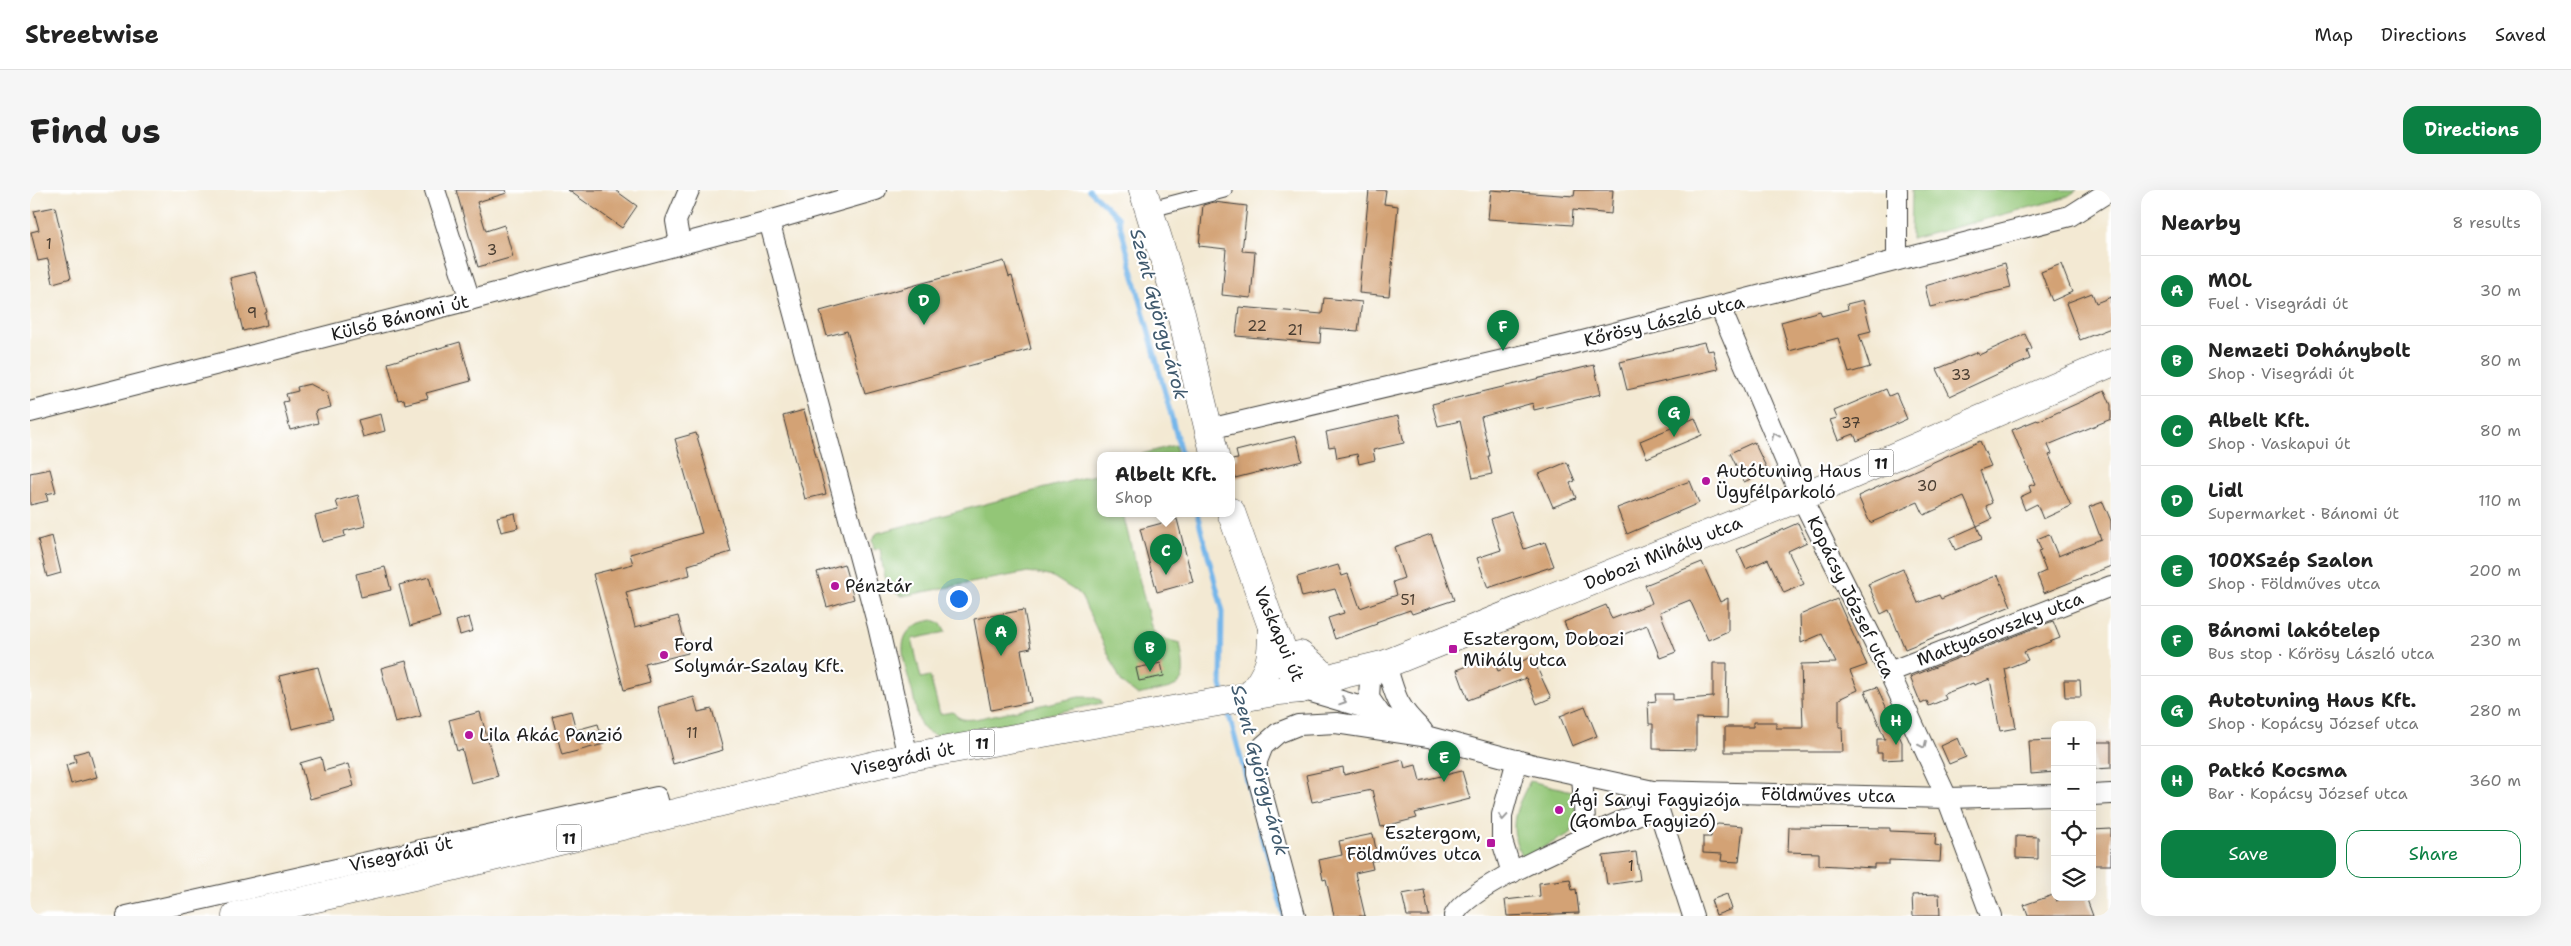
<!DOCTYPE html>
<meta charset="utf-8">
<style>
body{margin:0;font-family:"Shantell Sans",sans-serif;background:#f6f6f6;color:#222}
.controls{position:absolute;right:15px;bottom:15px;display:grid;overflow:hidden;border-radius:10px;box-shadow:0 5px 20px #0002}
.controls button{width:45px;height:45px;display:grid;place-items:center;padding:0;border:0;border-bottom:1px solid #e0e0e0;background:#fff;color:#222;font:25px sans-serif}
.you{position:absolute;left:928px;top:408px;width:18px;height:18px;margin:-12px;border:4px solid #fff;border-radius:50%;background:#1a73e8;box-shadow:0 0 0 8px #1a73e833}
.badge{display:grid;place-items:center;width:32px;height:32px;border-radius:50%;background:#0b8043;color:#fff;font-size:16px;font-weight:700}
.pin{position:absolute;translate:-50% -41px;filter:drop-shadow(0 1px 2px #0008)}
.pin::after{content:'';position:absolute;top:26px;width:18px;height:15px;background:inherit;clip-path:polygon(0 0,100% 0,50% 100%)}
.popup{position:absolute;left:1067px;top:262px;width:138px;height:65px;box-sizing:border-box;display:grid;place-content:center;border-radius:10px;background:#fff;filter:drop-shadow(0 1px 4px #0005);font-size:16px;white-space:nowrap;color:#767676}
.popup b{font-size:19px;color:#222}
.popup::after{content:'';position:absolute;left:50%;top:100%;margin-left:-10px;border:10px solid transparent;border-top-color:#fff}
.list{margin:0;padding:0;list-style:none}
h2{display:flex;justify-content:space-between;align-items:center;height:65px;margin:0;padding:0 20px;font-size:21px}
h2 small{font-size:16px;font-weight:400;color:#767676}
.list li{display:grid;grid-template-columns:32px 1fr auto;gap:15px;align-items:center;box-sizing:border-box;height:70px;padding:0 20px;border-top:1px solid #e0e0e0}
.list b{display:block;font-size:19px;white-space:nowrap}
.list p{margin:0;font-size:16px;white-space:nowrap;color:#767676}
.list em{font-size:16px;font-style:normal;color:#767676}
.actions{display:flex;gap:10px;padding:15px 20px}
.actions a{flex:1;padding:11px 0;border:1px solid #0b8043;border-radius:15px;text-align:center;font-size:18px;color:#0b8043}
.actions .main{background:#0b8043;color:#fff}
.icon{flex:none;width:28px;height:28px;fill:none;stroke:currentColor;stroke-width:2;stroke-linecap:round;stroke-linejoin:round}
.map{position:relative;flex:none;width:2081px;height:726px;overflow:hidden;border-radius:15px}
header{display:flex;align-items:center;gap:30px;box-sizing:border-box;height:70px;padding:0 25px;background:#fff;border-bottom:1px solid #e0e0e0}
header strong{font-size:24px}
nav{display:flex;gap:28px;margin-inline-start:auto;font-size:18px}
.intro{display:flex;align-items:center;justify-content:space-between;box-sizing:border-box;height:120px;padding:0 30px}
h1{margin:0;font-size:35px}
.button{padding:12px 22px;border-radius:15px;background:#0b8043;color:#fff;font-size:18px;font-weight:700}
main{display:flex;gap:30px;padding:0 30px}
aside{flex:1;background:#fff;border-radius:15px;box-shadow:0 5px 20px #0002}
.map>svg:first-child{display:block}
.green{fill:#93c677;stroke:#58714a}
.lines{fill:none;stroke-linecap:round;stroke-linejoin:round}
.stream{stroke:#75b6ea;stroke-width:5}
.building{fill:#d3a275}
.pedestrian-casing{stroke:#3c3b37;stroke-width:17}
.minor-casing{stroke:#3c3b37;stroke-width:22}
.secondary-casing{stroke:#3c3b37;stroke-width:29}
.primary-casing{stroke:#3c3b37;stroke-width:29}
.pedestrian{stroke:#fff;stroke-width:15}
.minor{stroke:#fff;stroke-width:20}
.secondary{stroke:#fff;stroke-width:28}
.primary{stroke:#fff;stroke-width:28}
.oneway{stroke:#999}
.poi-dot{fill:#b5179e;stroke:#fff;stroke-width:2}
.labels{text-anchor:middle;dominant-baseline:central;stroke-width:4.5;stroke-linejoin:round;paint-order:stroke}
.number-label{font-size:15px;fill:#4a3e32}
.shield{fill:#fff;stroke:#606060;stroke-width:1}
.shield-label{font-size:16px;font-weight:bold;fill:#1c1c1c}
.street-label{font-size:18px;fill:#1c1c1c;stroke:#fff}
.poi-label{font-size:18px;fill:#1c1c1c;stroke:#fff;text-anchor:start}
.water-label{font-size:19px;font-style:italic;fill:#405a6e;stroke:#fff}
</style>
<header>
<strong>Streetwise</strong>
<nav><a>Map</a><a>Directions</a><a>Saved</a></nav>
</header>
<div class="intro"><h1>Find us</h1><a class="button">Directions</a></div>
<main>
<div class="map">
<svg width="2081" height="726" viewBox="0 0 2081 726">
<rect width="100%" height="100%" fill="#fff"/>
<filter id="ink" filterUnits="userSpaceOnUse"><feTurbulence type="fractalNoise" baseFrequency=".02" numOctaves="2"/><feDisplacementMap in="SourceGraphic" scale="10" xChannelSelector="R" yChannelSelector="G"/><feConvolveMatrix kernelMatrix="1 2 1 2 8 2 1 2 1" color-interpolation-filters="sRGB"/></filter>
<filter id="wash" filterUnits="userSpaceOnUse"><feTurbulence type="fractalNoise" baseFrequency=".0096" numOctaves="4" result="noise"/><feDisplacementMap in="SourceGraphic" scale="20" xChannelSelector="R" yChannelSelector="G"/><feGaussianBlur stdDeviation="1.12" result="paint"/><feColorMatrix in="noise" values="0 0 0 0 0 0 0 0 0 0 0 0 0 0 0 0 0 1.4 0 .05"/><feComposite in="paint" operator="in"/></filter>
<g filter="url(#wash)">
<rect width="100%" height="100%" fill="#f3e9d3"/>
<g class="green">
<polygon points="1882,0 2047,0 2035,8 1881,49"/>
<polygon points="1145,255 1148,266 1105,266"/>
<path d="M1071 283V324H1093L1121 436 1127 447 1150 453C1159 502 1151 495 1107 505L1092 493 1050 404 1023 387 998 382 873 406C853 401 853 376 850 358L844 360 842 350 847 343Z"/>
<path d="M903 430 911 433 916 442 882 449 891 488 900 486 910 524 923 522C929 530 935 530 945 529L1049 507H1062L1071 510 1072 513 915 546C906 547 896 543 891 535 886 526 885 511 882 501 874 470 859 437 903 430Z"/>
<path d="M1500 591 1542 601 1546 624 1541 643 1497 666 1491 665C1477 635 1486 618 1500 591Z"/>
</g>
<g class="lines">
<g class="stream">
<polyline points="1059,0 1088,27 1152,266"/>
<polyline points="1167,324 1192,418 1191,495 1193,502"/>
<polyline points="1197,518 1254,726"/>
</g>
</g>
<g id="blocks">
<g class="building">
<polygon points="426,0 476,0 477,3 447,12 456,41 474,35 483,67 448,77"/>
<polygon points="538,0 585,0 607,16 592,38"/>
<polygon points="1339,0 1356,0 1354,14 1368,16 1359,106 1329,103"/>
<polygon points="1461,0 1544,6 1545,0 1583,0 1581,24 1543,20 1542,35 1458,29"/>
<polygon points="1184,12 1217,16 1212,61 1225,62 1221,108 1192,105 1196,59 1169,56 1173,15"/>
<polygon points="25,17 41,88 23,93 18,69 8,71 1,42 9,40 4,21"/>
<polygon points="974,71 979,87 982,86 1001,159 835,204 817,141 797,146 790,121"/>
<polygon points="1975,73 1981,98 1900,117 1895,96"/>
<polygon points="2031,74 2042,102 2022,111 2011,82"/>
<polygon points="225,82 237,122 235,123 237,135 213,141 200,88"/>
<polygon points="2062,103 2066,113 2081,107 2081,138 2050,150 2036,113"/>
<polygon points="1294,108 1332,112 1328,141 1291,138 1290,153 1206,146 1209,117 1292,124"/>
<polygon points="1833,110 1841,141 1829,144 1840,177 1819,183 1808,148 1759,161 1751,132 1790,121 1792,126 1818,119 1817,114"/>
<polygon points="1995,144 2002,159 1997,161 2000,169 1920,206 1907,179 1948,162 1949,165"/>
<polygon points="430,152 441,191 396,203 398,208 375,214 374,209 368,210 358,173"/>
<polygon points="1674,152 1677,161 1683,160 1688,179 1597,200 1590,172"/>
<polygon points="1564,175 1571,204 1504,220 1503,213 1451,227 1460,266 1458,266 1462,284 1443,288 1430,231 1408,236 1402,214"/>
<polygon points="280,194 297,203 301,217 285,221 288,233 260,240 253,212 258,211 256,204 268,201 267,197"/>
<polygon points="1856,199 1859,206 1866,203 1877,229 1827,251 1824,244 1808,250 1800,230 1807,228 1804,221"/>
<polygon points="2075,201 2081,215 2081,229 2018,255 2022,264 2019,265 2041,316 2013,329 2007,314 1995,320 1990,307 2001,302 1999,296 2005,294 1982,240 2007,230 2008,231"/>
<polygon points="774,220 796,304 775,309 753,226"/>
<polygon points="351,224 355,241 333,247 328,230"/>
<polygon points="1368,226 1374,253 1343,260 1345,270 1329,274 1327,264 1307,268 1305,256 1299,257 1296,242"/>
<polygon points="1665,228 1672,245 1617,268 1610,251"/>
<polygon points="666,243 701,362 658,375 660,385 596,402 605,437 648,426 658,463 615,474 620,493 594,500 563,384 603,374 600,364 672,343 645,249"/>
<polygon points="1266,246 1272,271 1205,288 1201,270 1208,269 1206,261"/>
<polygon points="1950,251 1961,276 1950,280 1962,313 1956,316 1962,329 1947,336 1934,307 1894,325 1888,312 1840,333 1828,306"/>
<polygon points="1724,252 1738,281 1714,292 1700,263"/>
<polygon points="1537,272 1545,291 1540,293 1546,308 1523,317 1509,284"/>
<polygon points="20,279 26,302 16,304 18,311 0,315 0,283"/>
<polygon points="1660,291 1669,313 1597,344 1587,318"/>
<polygon points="328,305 336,336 314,341 315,346 292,352 285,326 309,320 306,311"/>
<polygon points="2073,312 2081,331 2081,376 2014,403 2007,385 2016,381 2008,361 2011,360 2007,349 2019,344 2028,366 2071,349 2059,317"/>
<polygon points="1481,322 1494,359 1515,352 1524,376 1458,398 1447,368 1471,360 1461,329"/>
<polygon points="485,323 488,338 471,342 467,327"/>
<polygon points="1147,329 1163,392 1127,402 1110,339"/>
<polygon points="1768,333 1777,352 1758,361 1774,394 1754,403 1738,369 1716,379 1707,360"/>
<polygon points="1947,336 1952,349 1925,360 1920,348"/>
<polygon points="1401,344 1424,410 1382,424 1380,420 1346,432 1347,434 1305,449 1298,428 1314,423 1305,399 1272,407 1267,387 1308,375 1312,386 1318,384 1330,418 1367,405 1363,392 1374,388 1364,357"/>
<polygon points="22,346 31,383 17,387 8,350"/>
<polygon points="1672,372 1690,412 1698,408 1698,441 1678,450 1660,410 1630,422 1646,462 1630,468 1617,435 1567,455 1563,445 1543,453 1534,432 1576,415 1582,429 1622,413 1615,395"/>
<polygon points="814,374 824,409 797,417 787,382"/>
<polygon points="355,377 361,400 331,407 326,384"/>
<polygon points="1873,379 1888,413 1909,405 1911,409 1968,385 1981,416 1875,459 1859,420 1851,424 1838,394"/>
<polygon points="399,387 410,427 380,436 369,395"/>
<polygon points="1807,409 1837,475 1820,481 1828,500 1809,509 1809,537 1812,537 1813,562 1695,562 1695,537 1723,537 1723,532 1746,532 1746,538 1773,538 1771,474 1806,473 1792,444 1771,453 1770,425"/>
<polygon points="994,420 1001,458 991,460 1001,512 961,520 944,429"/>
<polygon points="439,427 443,441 430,445 426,431"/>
<polygon points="2023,431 2030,448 1994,462 1998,470 1975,479 1986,538 1970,541 1960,489 1944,495 1943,493 1914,504 1916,509 1899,516 1897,511 1891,514 1880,487"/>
<polygon points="1462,467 1468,481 1502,467 1521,508 1507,514 1496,488 1438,510 1427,480"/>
<polygon points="376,471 391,526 365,533 351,478"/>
<polygon points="1131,473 1134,486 1109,491 1106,478"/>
<polygon points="1683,473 1697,473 1696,529 1666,528 1666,560 1623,559 1623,534 1619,534 1618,512 1626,511 1625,504 1643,504 1643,510 1683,507"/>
<polygon points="288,477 303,529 262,539 249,486"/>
<polygon points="2034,490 2050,490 2051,507 2035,507"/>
<polygon points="1847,497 1872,552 1872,569 1852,570 1852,563 1847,563 1847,549 1855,549 1835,501"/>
<polygon points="664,507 668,522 682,519 693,560 643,574 628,517"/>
<polygon points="1555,516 1567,546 1542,556 1530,526"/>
<polygon points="541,521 546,540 568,534 574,554 532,565 522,526"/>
<polygon points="450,522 468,586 441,593 432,559 427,561 419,530"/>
<polygon points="1928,548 1936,567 1919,574 1911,556"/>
<polygon points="2025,550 2025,582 2001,584 1999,551"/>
<polygon points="2063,552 2081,552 2081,578 2065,579"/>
<polygon points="59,560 67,587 41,594 36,575 46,572 44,564"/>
<polygon points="291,567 294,581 318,574 324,596 280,609 270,573"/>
<polygon points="1373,570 1375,578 1386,575 1390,591 1432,581 1440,609 1385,623 1387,628 1351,637 1342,600 1282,612 1276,585 1313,577 1314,585"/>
<polygon points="1688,634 1713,636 1709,672 1691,671 1692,664 1673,663 1673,647 1681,647 1682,637"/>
<polygon points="1759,637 1860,638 1860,641 1906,643 1905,655 1911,656 1910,672 1859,670 1859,674 1844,674 1844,678 1789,675 1789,663 1758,662"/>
<polygon points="2081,639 2081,675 2062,675 2062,640"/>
<polygon points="1343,644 1348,670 1341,671 1343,679 1325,683 1335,726 1304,726 1296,689 1293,690 1289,670 1312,665 1309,651"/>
<polygon points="1986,646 2008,647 2008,669 1986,668"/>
<polygon points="1606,662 1610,690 1577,695 1573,666"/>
<polygon points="1540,689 1542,700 1546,699 1549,723 1477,726 1475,710 1510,706 1509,693"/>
<polygon points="1394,700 1399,726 1377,726 1372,704"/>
<polygon points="1697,704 1702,719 1686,725 1681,710"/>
<polygon points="1909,704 1910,726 1883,726 1882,705"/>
<polygon points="2023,705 2026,711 2036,707 2056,707 2063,726 1998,726 1994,715"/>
</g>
</g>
</g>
<g filter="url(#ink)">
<use href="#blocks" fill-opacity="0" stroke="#3c3b37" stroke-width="1"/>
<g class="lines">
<defs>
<polyline id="pedestrian" points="1118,17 1133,16 1194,0"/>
<g id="minor">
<polyline points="405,0 440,110"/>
<polyline points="739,31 848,436 878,567"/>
<polyline points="650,54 646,31 659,0"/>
<polyline points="1867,70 1867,0"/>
<polyline points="1690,117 1771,307 1859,482 1917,608 1961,726"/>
<polyline points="0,222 443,109 739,31 846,0"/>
<polyline points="1179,239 1537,155 2040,26 2081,0"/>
<path d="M1356 474C1365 506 1367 517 1392 540"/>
<polyline points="1347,477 1340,491 1339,508 1353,528"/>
<polyline points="1859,482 2081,396"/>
<polyline points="1271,499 1332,517 1369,534"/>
<polyline points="1552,585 1556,647"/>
<polyline points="1624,605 1663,726"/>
<polyline points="2062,605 2081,604"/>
<polyline points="1482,683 1472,651 1472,625 1487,570"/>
<polyline points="97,726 627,607 632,626"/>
<polyline points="1265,726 1227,584 1227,571 1233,556 1248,543 1268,535 1306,533 1399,547 1504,575 1623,601 1917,608 2025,605"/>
<path d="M1424 726C1437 694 1590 632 1628 616"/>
</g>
<g id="secondary">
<polyline points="1113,0 1151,124 1185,266"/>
<polyline points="1201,322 1242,437 1271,499"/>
</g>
<g id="primary">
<polyline points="1270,465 1287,479 1297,491"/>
<path d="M1220 506C1241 479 1242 470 1242 437"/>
<polyline points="206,726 388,685 878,567 1249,501 1271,499 1310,485 1356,474 1771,307 2081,173"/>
</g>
</defs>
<use href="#pedestrian" class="pedestrian-casing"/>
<use href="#minor" class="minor-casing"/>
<use href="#secondary" class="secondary-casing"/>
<use href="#primary" class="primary-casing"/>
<use href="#pedestrian" class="pedestrian"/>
<use href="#minor" class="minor"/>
<use href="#secondary" class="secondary"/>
<use href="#primary" class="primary"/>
</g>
<defs><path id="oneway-chevron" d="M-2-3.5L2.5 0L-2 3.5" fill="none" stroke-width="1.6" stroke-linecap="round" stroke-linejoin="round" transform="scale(1.25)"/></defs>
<g class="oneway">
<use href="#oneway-chevron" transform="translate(1745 246) rotate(-113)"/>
<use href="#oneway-chevron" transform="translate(1313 511) rotate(19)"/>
<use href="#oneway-chevron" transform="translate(1893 555) rotate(65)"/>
<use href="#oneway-chevron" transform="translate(1473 627) rotate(95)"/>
</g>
</g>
<g class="poi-dot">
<circle cx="1676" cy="291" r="5"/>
<circle cx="805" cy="396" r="5"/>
<rect x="1418" y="454" width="10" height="10" rx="2.5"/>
<circle cx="634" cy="465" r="5"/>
<circle cx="439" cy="545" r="5"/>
<circle cx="1529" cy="620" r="5"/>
<rect x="1456" y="648" width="10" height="10" rx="2.5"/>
</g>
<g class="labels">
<g class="number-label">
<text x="19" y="54">1</text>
<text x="462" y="60">3</text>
<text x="222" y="123">9</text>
<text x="1227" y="136">22</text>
<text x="1265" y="140">21</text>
<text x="1931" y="185">33</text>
<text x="1821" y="233">37</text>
<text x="1897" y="296">30</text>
<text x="1378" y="410">51</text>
<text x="662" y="543">11</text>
<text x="1601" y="676">1</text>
</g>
<g class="shield">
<rect x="1838.5" y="259.5" width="25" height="27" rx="4"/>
<rect x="939.5" y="539.5" width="25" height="27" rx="4"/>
<rect x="526.5" y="634.5" width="25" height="27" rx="4"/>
</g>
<g class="shield-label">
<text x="1851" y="273">11</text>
<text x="952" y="553">11</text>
<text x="539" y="648">11</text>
</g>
<g class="street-label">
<text transform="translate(370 128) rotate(-14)">Külső Bánomi út</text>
<text transform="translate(1634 131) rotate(-14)">Kőrösy László utca</text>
<text transform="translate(1633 363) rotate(-22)">Dobozi Mihály utca</text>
<text transform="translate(1821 407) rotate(64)">Kopácsy József utca</text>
<text transform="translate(1970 439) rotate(-21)">Mattyasovszky utca</text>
<text transform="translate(1249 444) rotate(67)">Vaskapui út</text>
<text transform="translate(873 569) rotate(-12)">Visegrádi út</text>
<text transform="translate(1798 605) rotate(1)">Földműves utca</text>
<text transform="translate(371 664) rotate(-13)">Visegrádi út</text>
</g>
<g class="poi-label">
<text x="1686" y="281">Autótuning Haus<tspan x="1686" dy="21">Ügyfélparkoló</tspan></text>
<text x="815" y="396">Pénztár</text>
<text x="1433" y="449">Esztergom, Dobozi<tspan x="1433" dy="21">Mihály utca</tspan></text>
<text x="644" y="455">Ford<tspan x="644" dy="21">Solymár-Szalay Kft.</tspan></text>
<text x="449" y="545">Lila Akác Panzió</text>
<text x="1539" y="610">Ági Sanyi Fagyizója<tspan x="1539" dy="21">(Gomba Fagyizó)</tspan></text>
<text x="1451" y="643" text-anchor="end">Esztergom,<tspan x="1451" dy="21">Földműves utca</tspan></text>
</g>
<g class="water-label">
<text transform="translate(1129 124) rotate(75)">Szent György-árok</text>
<text transform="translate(1230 580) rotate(75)">Szent György-árok</text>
</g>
</g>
</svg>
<div class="controls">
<button>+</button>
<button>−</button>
<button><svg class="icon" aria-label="locate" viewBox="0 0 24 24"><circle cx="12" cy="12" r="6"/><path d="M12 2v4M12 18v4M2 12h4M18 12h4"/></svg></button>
<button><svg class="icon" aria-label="layers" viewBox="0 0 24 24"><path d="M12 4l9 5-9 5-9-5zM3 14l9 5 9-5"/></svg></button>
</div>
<div class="you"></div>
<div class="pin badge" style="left:971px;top:466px">A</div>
<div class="pin badge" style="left:1120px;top:482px">B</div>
<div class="pin badge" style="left:1136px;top:385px">C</div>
<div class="popup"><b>Albelt Kft.</b>Shop</div>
<div class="pin badge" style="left:894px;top:135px">D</div>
<div class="pin badge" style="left:1414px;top:592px">E</div>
<div class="pin badge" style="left:1473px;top:161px">F</div>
<div class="pin badge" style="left:1644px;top:247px">G</div>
<div class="pin badge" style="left:1866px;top:555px">H</div>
</div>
<aside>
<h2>Nearby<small>8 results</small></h2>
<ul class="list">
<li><span class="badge">A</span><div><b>MOL</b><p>Fuel · Visegrádi út</p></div><em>30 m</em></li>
<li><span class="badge">B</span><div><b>Nemzeti Dohánybolt</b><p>Shop · Visegrádi út</p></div><em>80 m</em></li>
<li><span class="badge">C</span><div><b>Albelt Kft.</b><p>Shop · Vaskapui út</p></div><em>80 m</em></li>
<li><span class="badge">D</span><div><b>Lidl</b><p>Supermarket · Bánomi út</p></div><em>110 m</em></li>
<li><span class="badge">E</span><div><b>100XSzép Szalon</b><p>Shop · Földműves utca</p></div><em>200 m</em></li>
<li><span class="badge">F</span><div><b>Bánomi lakótelep</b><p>Bus stop · Kőrösy László utca</p></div><em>230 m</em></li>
<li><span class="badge">G</span><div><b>Autotuning Haus Kft.</b><p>Shop · Kopácsy József utca</p></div><em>280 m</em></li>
<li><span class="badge">H</span><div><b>Patkó Kocsma</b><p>Bar · Kopácsy József utca</p></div><em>360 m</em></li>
</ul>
<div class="actions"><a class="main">Save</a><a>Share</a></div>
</aside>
</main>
